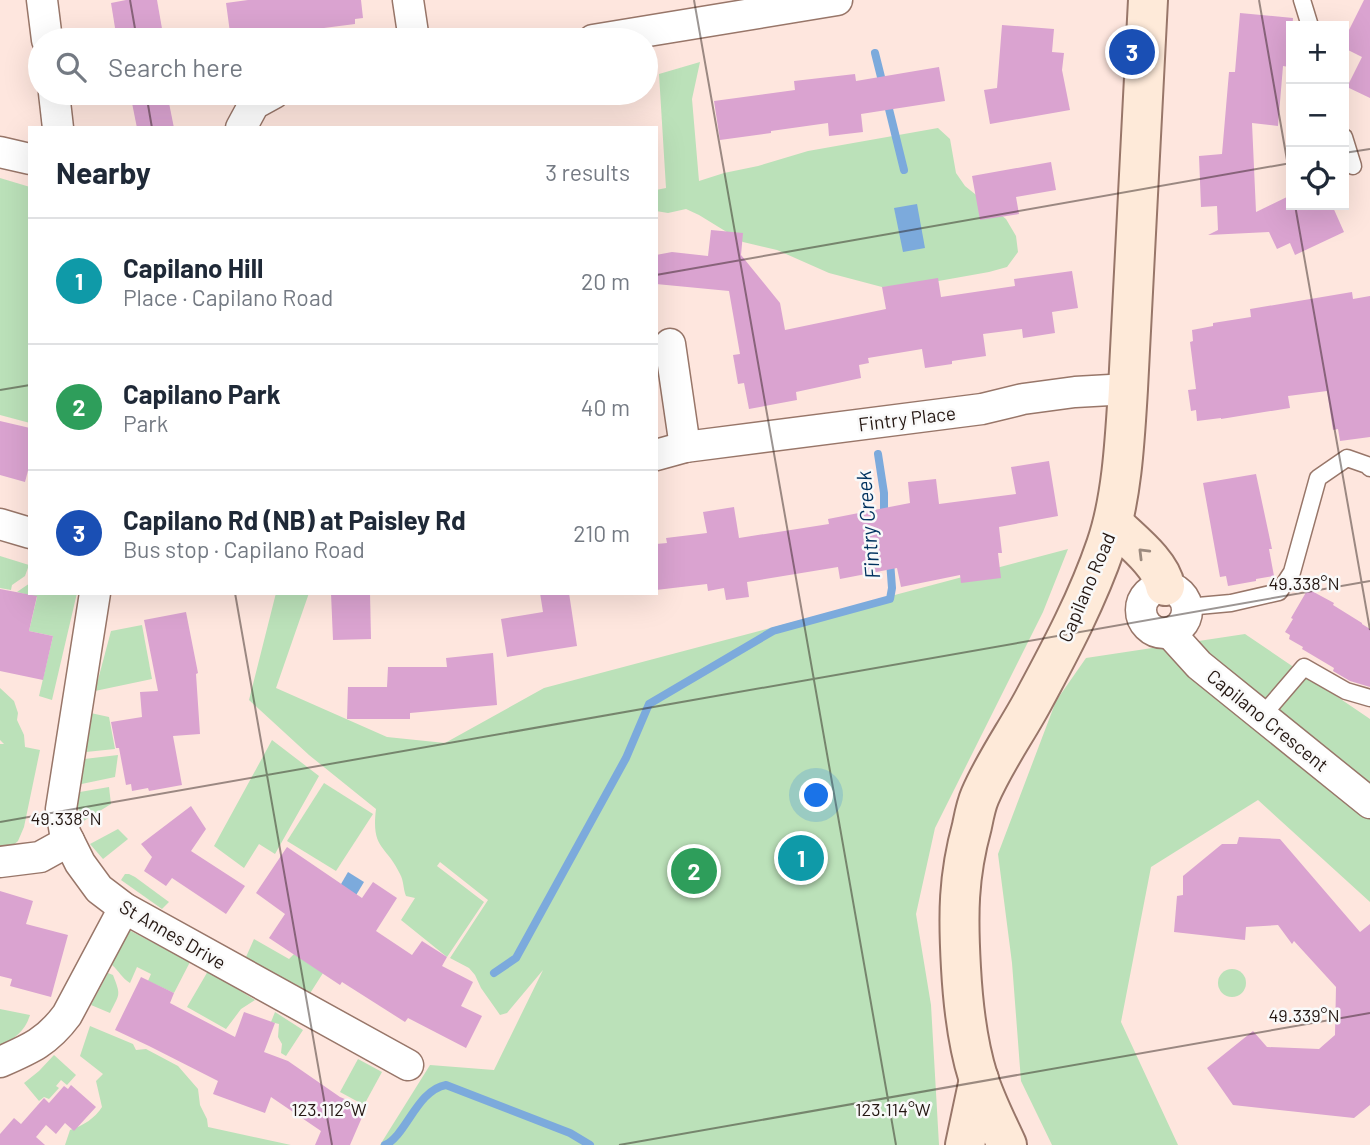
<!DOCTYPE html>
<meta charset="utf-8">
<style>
body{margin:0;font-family:Barlow,sans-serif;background:#f6f6f7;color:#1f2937}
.controls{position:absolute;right:21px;top:21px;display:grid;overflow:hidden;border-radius:0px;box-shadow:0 7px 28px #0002}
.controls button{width:63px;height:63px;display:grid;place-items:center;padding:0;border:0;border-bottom:2px solid #e0e1e3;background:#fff;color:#1f2937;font:35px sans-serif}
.you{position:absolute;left:817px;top:796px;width:24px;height:24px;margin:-18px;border:5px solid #fff;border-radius:50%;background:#1a73e8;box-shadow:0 0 0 10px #1a73e833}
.badge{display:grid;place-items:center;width:46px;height:46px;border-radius:50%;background:#398089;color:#fff;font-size:23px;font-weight:700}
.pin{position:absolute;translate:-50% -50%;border:4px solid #fff;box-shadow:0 2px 7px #0006}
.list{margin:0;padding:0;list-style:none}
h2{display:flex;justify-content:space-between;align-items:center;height:91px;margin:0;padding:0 28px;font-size:30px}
h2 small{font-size:23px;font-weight:400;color:#747a83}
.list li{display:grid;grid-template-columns:46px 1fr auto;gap:21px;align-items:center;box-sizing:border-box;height:126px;padding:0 28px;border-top:2px solid #e0e1e3}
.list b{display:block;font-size:26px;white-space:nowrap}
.list p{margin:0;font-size:23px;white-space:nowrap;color:#747a83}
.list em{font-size:23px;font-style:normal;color:#747a83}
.icon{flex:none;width:38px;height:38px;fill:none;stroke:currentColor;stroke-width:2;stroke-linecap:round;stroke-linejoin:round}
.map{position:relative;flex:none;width:1370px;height:1145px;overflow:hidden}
.search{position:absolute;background:#fff;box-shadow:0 7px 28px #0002;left:28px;top:28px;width:630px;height:77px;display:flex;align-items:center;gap:18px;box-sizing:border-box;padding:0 24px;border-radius:38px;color:#747a83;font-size:26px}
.panel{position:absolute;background:#fff;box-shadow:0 7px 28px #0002;left:28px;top:126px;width:630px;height:469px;border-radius:0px}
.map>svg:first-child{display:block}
.green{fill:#bbe1b9}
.water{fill:#7caadc}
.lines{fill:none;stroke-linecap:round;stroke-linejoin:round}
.stream{stroke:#7caadc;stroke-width:8}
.building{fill:#daa3d0}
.lane-casing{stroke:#987669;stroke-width:19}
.street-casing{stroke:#987669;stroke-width:33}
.secondary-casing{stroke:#987669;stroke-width:42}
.lane{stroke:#fff;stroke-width:16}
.street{stroke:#fff;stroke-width:30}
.secondary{stroke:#feead9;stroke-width:38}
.oneway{stroke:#9c8b7f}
.ticks{fill:none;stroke:#241712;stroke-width:2;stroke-opacity:0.45}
.labels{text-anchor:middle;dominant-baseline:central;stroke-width:5;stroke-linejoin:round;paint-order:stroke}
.street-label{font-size:19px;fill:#241712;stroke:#f9f9f9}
.water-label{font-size:21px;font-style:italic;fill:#00325f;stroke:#f9f9f9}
.ticks-label{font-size:18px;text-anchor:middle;fill:#241712;stroke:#f9f9f9;stroke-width:5;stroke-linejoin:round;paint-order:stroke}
</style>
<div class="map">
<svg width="1370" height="1145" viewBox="0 0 1370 1145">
<rect width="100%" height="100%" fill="#fee6de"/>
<g class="green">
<polygon points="700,62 692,99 699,181 724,173 758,166 808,151 938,128 950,139 956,173 965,186 1006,219 1016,236 1018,252 1007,267 989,272 916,285 882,287 829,273 777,250 743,242 699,215 686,209 668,213 656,211 656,190 666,188 659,74"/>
<polygon points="0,178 30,187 30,423 0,415"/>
<path d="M1068 549 1043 612 935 828 916 914 931 1005 939 1145H380L430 1065 494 1070 543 970 507 1013 500 1015 481 988 475 975 469 968 450 958 488 900 440 862 437 866 484 902 447 957 401 920 415 898 406 896C403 889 404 881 400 874 386 844 371 850 376 809L309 755 249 700 276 593H309L276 688 387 737 445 743 544 688Z"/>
<polygon points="0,556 29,565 25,576 12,585 11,590 0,588"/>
<polygon points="30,583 30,593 77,593 52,700 39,696 53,636 29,631 37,597 17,592"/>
<polygon points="142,625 152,679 95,691 111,631"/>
<polygon points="1245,634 1370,719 1370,902 1258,800 1151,867 1121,1022 1178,1145 1052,1145 1021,1081 1012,963 998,854 1056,701 1086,658"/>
<polygon points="0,688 14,701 18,713 17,720 24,735 25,747 40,750 24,827 18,841 10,848 0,849 0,744 4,744 0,740"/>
<polygon points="86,712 109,717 115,749 76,753"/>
<polygon points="272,740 319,776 275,854 259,844 244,868 214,846"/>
<polygon points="118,755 115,777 72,786 76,760"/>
<polygon points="324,783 373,814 336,871 287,841"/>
<polygon points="109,787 111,804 82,822 74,793"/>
<polygon points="118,829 128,839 103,859 90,844"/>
<polygon points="125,874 129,874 135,877 169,902 162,909 121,880"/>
<path d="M127 929 190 962 174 993 148 981 151 974 137 967 130 983C122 978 119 971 112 965Z"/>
<polygon points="254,939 289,959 294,954 323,973 309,995 246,957"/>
<circle cx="1232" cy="983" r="14"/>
<polygon points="208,971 255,1000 241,1009 226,1029 187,1007"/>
<path d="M108 973 113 975C121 996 120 993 110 1013L91 1005Z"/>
<path d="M0 1009 30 1015C25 1031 15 1039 0 1045Z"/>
<polygon points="275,1012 303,1030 286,1056 281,1053 282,1044 278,1037 279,1024 271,1022"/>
<path d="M90 1026 133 1044 136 1050 146 1049 178 1066 198 1089 200 1105 207 1119 208 1127 291 1145H65L70 1130C83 1126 95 1118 102 1107L96 1081 103 1074 80 1056Z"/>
<polygon points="54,1055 76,1075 67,1085 61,1080 56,1086 59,1088 49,1099 44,1097 39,1101 24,1083 39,1071"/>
<polygon points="358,1059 382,1072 364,1105 340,1092"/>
</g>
<g class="water">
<polygon points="917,204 925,248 903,252 894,208"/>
<polygon points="348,872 364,882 346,912 330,903"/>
</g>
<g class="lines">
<g class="stream">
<polyline points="875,53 883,85"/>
<polyline points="887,101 904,170"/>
<polyline points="878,454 884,493 884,518"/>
<polyline points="494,973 516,958 626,758 649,704 773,631 890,599 892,588 890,561"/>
<path d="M385 1145C406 1136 417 1090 446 1085L570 1133 590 1145"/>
</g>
</g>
<g class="building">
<polygon points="126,0 157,0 164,40 117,40 111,3"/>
<polygon points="248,0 361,0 363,18 355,19 355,24 231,40 226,3"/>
<polygon points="1364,0 1370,0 1370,98 1347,87 1362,57 1344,48 1344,40"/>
<polygon points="1240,13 1293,18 1289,67 1283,66 1278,126 1252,123 1256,212 1291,195 1291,205 1332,205 1344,232 1295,255 1290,243 1277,249 1269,232 1208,235 1218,230 1217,206 1201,207 1199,156 1222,154 1229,72 1235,72"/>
<polygon points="1002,25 1054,29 1052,52 1064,53 1062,70 1070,110 990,124 984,90 997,88"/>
<polygon points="939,67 945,101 861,114 863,132 829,136 828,123 771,131 771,133 720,140 714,101 795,90 794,81 855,74 856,81"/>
<polygon points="130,93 167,93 174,128 137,128"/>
<polygon points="1051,162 1056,190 1016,197 1019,214 980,220 972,176"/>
<polygon points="711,230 743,233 741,255 780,303 785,330 886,309 882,287 938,278 941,297 1015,286 1014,279 1072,271 1078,308 1052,312 1055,333 1023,338 1022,329 983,334 986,356 952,361 952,364 925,368 922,349 868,358 869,363 859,365 861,378 796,392 797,400 749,409 744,383 738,384 733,355 740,354 729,291 656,284 656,255 672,252 708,256"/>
<polygon points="1352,292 1353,299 1370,296 1370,437 1340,441 1338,429 1333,430 1327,391 1288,396 1290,408 1221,419 1221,418 1197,421 1196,410 1191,411 1188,390 1196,389 1190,342 1193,341 1192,330 1213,326 1213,323 1251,317 1250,309"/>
<polygon points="0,421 30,428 30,463 25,482 0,475"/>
<polygon points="1049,461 1058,516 999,527 1002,553 998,553 1001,578 961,583 960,575 901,587 897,568 840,579 838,567 747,582 749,597 726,600 724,588 708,591 707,584 656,590 656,544 667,543 666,538 707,533 703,512 734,507 739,538 829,524 828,519 910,503 908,482 936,479 939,504 1016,494 1011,467"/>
<polygon points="1256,474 1272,549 1269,549 1274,576 1256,579 1256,581 1228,586 1226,576 1220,577 1203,483"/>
<polygon points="0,589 37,596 29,631 53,636 43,680 0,671"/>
<polygon points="1308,589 1334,603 1333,605 1362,623 1362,624 1370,629 1370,687 1350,681 1333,671 1334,668 1302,649 1303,647 1289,639 1290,635 1285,632 1293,619 1291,618"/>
<polygon points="331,593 370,593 371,639 333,640"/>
<polygon points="540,593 569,593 577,646 507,657 501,619 543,612"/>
<polygon points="186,612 198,673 196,674 200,734 173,736 182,785 149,791 148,788 132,791 131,784 126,785 119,748 116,748 111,722 142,717 140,692 158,691 144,620"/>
<polygon points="493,653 497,705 410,713 410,719 347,719 348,687 387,687 388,667 447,667 446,658"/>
<polygon points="191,806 206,829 191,851 245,886 226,914 172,878 166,886 144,871 152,857 141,844"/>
<polygon points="1239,837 1280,839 1360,932 1370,924 1370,1105 1354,1118 1233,1105 1207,1068 1253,1031 1267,1047 1319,1049 1335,1035 1336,987 1294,941 1292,944 1278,925 1246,927 1245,940 1174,932 1177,896 1183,895 1183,876 1222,844 1237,844"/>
<polygon points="287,847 362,898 373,882 397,898 376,931 412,955 422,941 447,957 442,966 473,982 461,1006 482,1016 466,1048 408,1018 405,1022 342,982 340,985 269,938 285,914 256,893"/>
<polygon points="0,891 33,901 26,924 68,935 51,997 10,986 12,979 0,976"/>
<polygon points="141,977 174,993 170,1003 235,1037 244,1012 275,1023 264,1052 288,1061 340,1097 366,1108 350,1145 315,1145 321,1131 271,1097 265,1113 213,1094 218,1081 149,1046 115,1030"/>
<polygon points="71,1085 96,1107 74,1131 65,1123 56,1134 46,1125 36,1137 45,1145 0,1145 0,1134 14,1118 21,1124 44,1098 49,1103 64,1086 68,1089"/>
</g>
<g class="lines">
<defs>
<g id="lane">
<polyline points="1302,0 1310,26"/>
<polyline points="1344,137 1353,166"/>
<polyline points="1187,607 1231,603 1279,592 1292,572 1318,478 1347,458 1367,465 1370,468"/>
<polyline points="1262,716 1304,667 1346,691 1370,698"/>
</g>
<g id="street">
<polyline points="42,0 47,40"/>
<polyline points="408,0 414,40"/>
<polyline points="593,40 837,0"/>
<polyline points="54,93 58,128"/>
<polyline points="241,128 254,104 274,93"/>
<polyline points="0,152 30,159"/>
<polyline points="670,344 685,447"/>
<polyline points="656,455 685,447 982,409 1023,399 1075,392 1128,389"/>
<polyline points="0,524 30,533"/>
<circle cx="1164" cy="610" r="23"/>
<polyline points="95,593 61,809 65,833 80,863 99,889 124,908 408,1065"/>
<polyline points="1170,633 1199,665 1370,803"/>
<polyline points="0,862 40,857 69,841"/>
<path d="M0 1062C30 1049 47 1042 67 1015L124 908"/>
</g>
<g id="secondary">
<path d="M1113 523C1130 540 1161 563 1165 586"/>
<polyline points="965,1145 979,1079"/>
<path d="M1007 1145C997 1123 985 1100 978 1077 967 1042 963 1004 961 968 958 915 958 877 972 826 974 816 976 805 980 796 995 761 1017 731 1034 699 1061 649 1088 598 1106 545 1122 499 1125 438 1128 389L1148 0"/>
</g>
</defs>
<use href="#lane" class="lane-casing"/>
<use href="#street" class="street-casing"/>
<use href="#secondary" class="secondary-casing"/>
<use href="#lane" class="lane"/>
<use href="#street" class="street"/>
<use href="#secondary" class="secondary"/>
</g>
<defs><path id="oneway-chevron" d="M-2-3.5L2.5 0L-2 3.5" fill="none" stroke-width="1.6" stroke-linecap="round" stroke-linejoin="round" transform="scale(1.75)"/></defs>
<use class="oneway" href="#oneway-chevron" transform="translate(1143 553) rotate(-135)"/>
<path class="ticks" d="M130 0 137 40M694 0 896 1145M1259 0 1291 183M146 93 152 128M1344 153 1370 149M1295 205 1370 630M656 275 1291 163M0 390 30 385M235 593 332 1145M0 822 1370 581M619 1145 1370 1013"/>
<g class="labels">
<g class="street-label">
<text transform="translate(907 418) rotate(-7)">Fintry Place</text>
<text transform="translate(1086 587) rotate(-67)">Capilano Road</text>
<text transform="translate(1268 720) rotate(39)">Capilano Crescent</text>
<text transform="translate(173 934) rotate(30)">St Annes Drive</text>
</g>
<g class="water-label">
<text transform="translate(867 525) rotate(-95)">Fintry Creek</text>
</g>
</g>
<g class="ticks-label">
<text x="1304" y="590">49.338°N</text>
<text x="66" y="825">49.338°N</text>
<text x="1304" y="1022">49.339°N</text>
<text x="329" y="1116">123.112°W</text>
<text x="893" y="1116">123.114°W</text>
</g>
</svg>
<div class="controls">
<button>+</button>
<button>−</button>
<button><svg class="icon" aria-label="locate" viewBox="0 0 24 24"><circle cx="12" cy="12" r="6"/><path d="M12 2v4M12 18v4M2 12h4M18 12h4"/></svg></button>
</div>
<div class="you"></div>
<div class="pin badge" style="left:801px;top:858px;background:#0f9aa8">1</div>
<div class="pin badge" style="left:694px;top:871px;background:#2e9e5b">2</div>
<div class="pin badge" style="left:1132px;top:52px;background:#1a4fb4">3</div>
<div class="search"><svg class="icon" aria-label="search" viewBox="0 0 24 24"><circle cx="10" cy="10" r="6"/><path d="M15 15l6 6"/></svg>Search here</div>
<section class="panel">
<h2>Nearby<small>3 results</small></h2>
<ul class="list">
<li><span class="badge" style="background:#0f9aa8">1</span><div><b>Capilano Hill</b><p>Place · Capilano Road</p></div><em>20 m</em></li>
<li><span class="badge" style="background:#2e9e5b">2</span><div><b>Capilano Park</b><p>Park</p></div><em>40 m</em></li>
<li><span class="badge" style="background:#1a4fb4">3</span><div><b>Capilano Rd (NB) at Paisley Rd</b><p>Bus stop · Capilano Road</p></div><em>210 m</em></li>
</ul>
</section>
</div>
